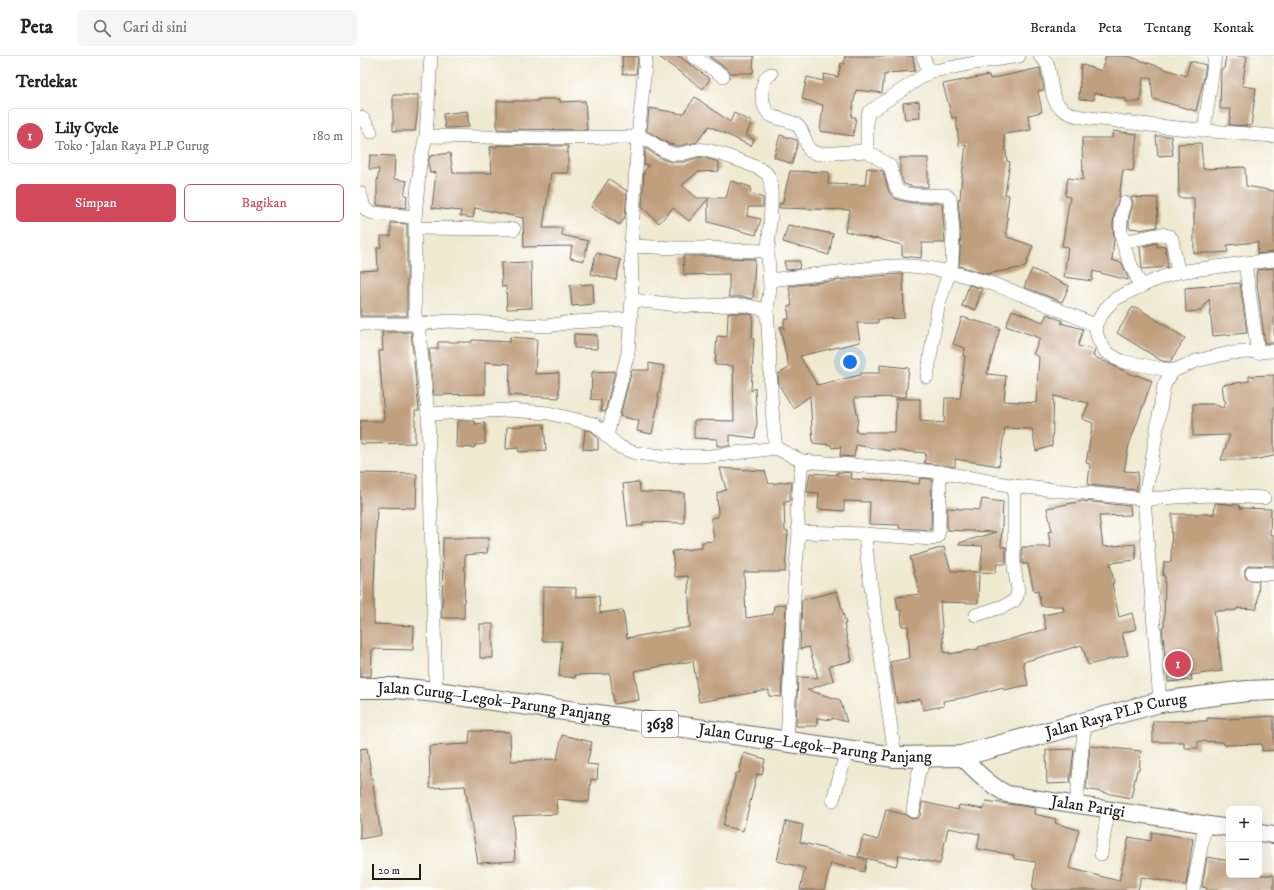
<!DOCTYPE html>
<html lang="id">
<meta charset="utf-8">
<style>
body{margin:0;font-family:"IM FELL DW Pica",serif;background:#f6f6f6;color:#222}
.controls{position:absolute;right:12px;bottom:12px;display:grid;overflow:hidden;border-radius:6px;box-shadow:0 4px 16px #0002}
.controls button{width:36px;height:36px;display:grid;place-items:center;padding:0;border:0;border-bottom:1px solid #e0e0e0;background:#fff;color:#222;font:20px sans-serif}
.scale{position:absolute;left:12px;bottom:10px;width:49px;box-sizing:border-box;padding-left:4px;border:2px solid #1c1c1c;border-top:0;font-size:11px;line-height:14px;white-space:nowrap;color:#1c1c1c;-webkit-text-stroke:3px #fff;paint-order:stroke}
.you{position:absolute;left:490px;top:306px;width:14px;height:14px;margin:-10px;border:3px solid #fff;border-radius:50%;background:#1a73e8;box-shadow:0 0 0 6px #1a73e833}
.badge{display:grid;place-items:center;width:26px;height:26px;border-radius:50%;background:#d1495b;color:#fff;font-size:13px;font-weight:700}
.pin{position:absolute;translate:-50% -50%;border:2px solid #fff;box-shadow:0 1px 4px #0006}
.list{margin:0;padding:0;list-style:none}
h2{display:flex;justify-content:space-between;align-items:center;height:52px;margin:0;padding:0 16px;font-size:17px}
h2 small{font-size:13px;font-weight:400;color:#767676}
.list li{display:grid;grid-template-columns:26px 1fr auto;gap:12px;align-items:center;box-sizing:border-box;height:56px;margin:0 8px 8px;padding:0 8px;border:1px solid #e0e0e0;border-radius:6px}
.list b{display:block;font-size:15px;white-space:nowrap}
.list p{margin:0;font-size:13px;white-space:nowrap;color:#767676}
.list em{font-size:13px;font-style:normal;color:#767676}
.actions{display:flex;gap:8px;padding:12px 16px}
.actions a{flex:1;padding:9px 0;border:1px solid #d1495b;border-radius:6px;text-align:center;font-size:14px;color:#d1495b}
.actions .main{background:#d1495b;color:#fff}
.icon{flex:none;width:22px;height:22px;fill:none;stroke:currentColor;stroke-width:2;stroke-linecap:round;stroke-linejoin:round}
.map{position:relative;flex:none;width:914px;height:834px;overflow:hidden}
header{display:flex;align-items:center;gap:24px;box-sizing:border-box;height:56px;padding:0 20px;background:#fff;border-bottom:1px solid #e0e0e0}
header strong{font-size:19px}
nav{display:flex;gap:22px;margin-inline-start:auto;font-size:14px}
.search{width:280px;height:36px;background:#f6f6f6;display:flex;align-items:center;gap:10px;box-sizing:border-box;padding:0 14px;border-radius:6px;color:#767676;font-size:15px}
main{display:flex}
aside{flex:1;background:#fff}
.map>svg:first-child{display:block}
.building{fill:#c09f7e}
.lines{fill:none;stroke-linecap:round;stroke-linejoin:round}
.minor-casing{stroke:#66645b;stroke-width:14}
.tertiary-casing{stroke:#66645b;stroke-width:18}
.primary-casing{stroke:#66645b;stroke-width:22}
.minor{stroke:#fff;stroke-width:13}
.tertiary{stroke:#fff;stroke-width:16}
.primary{stroke:#fff;stroke-width:20}
.labels{text-anchor:middle;dominant-baseline:central;stroke-width:3.5;stroke-linejoin:round;paint-order:stroke}
.shield{fill:#fff;stroke:#606060;stroke-width:1}
.shield-label{font-size:15px;font-weight:bold;fill:#1c1c1c}
.street-label{font-size:16px;fill:#1c1c1c;stroke:#fff}
</style>
<header>
<strong>Peta</strong>
<div class="search"><svg class="icon" aria-label="search" viewBox="0 0 24 24"><circle cx="10" cy="10" r="6"/><path d="M15 15l6 6"/></svg>Cari di sini</div>
<nav><a>Beranda</a><a>Peta</a><a>Tentang</a><a>Kontak</a></nav>
</header>
<main>
<aside>
<h2>Terdekat<small></small></h2>
<ul class="list">
<li><span class="badge">1</span><div><b>Lily Cycle</b><p>Toko · Jalan Raya PLP Curug</p></div><em>180 m</em></li>
</ul>
<div class="actions"><a class="main">Simpan</a><a>Bagikan</a></div>
</aside>
<div class="map">
<svg width="914" height="834" viewBox="0 0 914 834">
<rect width="100%" height="100%" fill="#fff"/>
<filter id="ink" filterUnits="userSpaceOnUse"><feTurbulence type="fractalNoise" baseFrequency=".025" numOctaves="2"/><feDisplacementMap in="SourceGraphic" scale="8" xChannelSelector="R" yChannelSelector="G"/><feConvolveMatrix kernelMatrix="1 2 1 2 8 2 1 2 1" color-interpolation-filters="sRGB"/></filter>
<filter id="wash" filterUnits="userSpaceOnUse"><feTurbulence type="fractalNoise" baseFrequency=".012" numOctaves="4" result="noise"/><feDisplacementMap in="SourceGraphic" scale="16" xChannelSelector="R" yChannelSelector="G"/><feGaussianBlur stdDeviation="0.9" result="paint"/><feColorMatrix in="noise" values="0 0 0 0 0 0 0 0 0 0 0 0 0 0 0 0 0 1.4 0 .05"/><feComposite in="paint" operator="in"/></filter>
<g filter="url(#wash)">
<rect width="100%" height="100%" fill="#efe9d0"/>
<g id="blocks">
<g class="building">
<polygon points="262,0 278,0 276,18 263,18"/>
<polygon points="298,0 319,0 350,23 343,33"/>
<polygon points="350,0 394,0 393,17 370,17 367,13 350,1"/>
<polygon points="485,0 553,0 555,15 527,17 527,19 524,19 522,37 496,34 491,61 496,61 493,80 460,75 463,49 442,43 447,21 463,25 464,18 478,21 481,7 484,8"/>
<polygon points="746,0 768,0 826,20 830,5 846,9 842,31 836,55 793,43 791,22 783,22 780,46 766,46 766,43 734,37 734,44 719,43 721,8 741,15"/>
<polygon points="866,0 887,0 882,30 896,32 891,70 869,69 871,53 860,53 861,13 864,13"/>
<polygon points="680,12 684,34 678,35 682,56 668,59 671,74 644,78 647,105 650,106 645,138 649,139 646,161 648,162 646,177 647,177 647,181 673,190 665,211 627,218 599,210 601,176 598,143 600,143 601,129 606,89 599,90 596,61 592,62 583,28 629,19 630,23"/>
<polygon points="33,39 58,39 58,53 55,75 33,75"/>
<polygon points="335,41 370,66 374,57 392,66 386,79 394,84 391,90 349,70 337,86 318,90 309,88 287,75 289,52 323,58"/>
<polygon points="178,43 200,43 200,46 225,45 227,74 137,73 137,45 178,45"/>
<polygon points="559,45 560,62 545,63 543,47"/>
<polygon points="107,55 109,71 85,72 83,58"/>
<polygon points="753,75 777,78 773,115 763,114 759,141 760,141 755,152 753,168 754,182 752,204 762,207 768,222 768,224 733,215 732,225 704,221 708,191 702,190 710,141 705,140 708,122 723,124 722,82 752,82"/>
<polygon points="420,79 437,84 438,86 432,108 414,101"/>
<polygon points="796,80 811,80 813,99 798,100"/>
<polygon points="841,87 843,113 885,111 886,130 914,135 914,196 897,198 898,186 867,189 868,196 856,197 834,197 834,142 819,142 818,88"/>
<polygon points="137,89 208,90 208,117 191,117 183,172 202,172 202,179 228,185 224,205 210,202 212,190 164,191 163,162 115,152 113,162 100,160 101,155 72,152 76,116 70,117 68,107 70,100 90,97 93,117 132,117 130,91 137,91"/>
<polygon points="285,92 302,103 311,106 323,106 340,101 359,106 359,115 338,116 322,129 337,142 366,142 371,125 391,131 390,137 403,142 403,151 388,151 387,160 401,163 396,179 348,166 348,143 329,165 313,152 299,167 282,151 284,115 289,109 284,108"/>
<polygon points="10,99 35,100 34,123 47,125 44,139 47,139 46,152 17,149 17,126 19,113 9,113"/>
<polygon points="540,102 568,102 568,131 554,131 544,128 540,117"/>
<polygon points="507,112 523,115 529,136 533,141 539,144 553,147 582,147 585,187 562,187 561,202 542,200 542,189 515,182 514,183 485,175 490,154 419,152 419,147 422,148 430,115 469,116 468,128 505,129"/>
<polygon points="249,123 267,135 265,161 260,169 231,151"/>
<polygon points="771,141 798,142 797,171 779,174 779,173 769,172 769,162 773,149 773,145"/>
<polygon points="31,167 47,168 47,260 0,260 0,215 18,214 17,192 21,191 21,180 31,180"/>
<polygon points="428,169 473,178 469,199 423,186"/>
<polygon points="797,187 797,191 805,190 808,211 782,213 780,191"/>
<polygon points="236,197 261,204 256,224 231,218"/>
<polygon points="323,200 352,200 363,202 395,203 393,243 384,241 369,241 369,218 324,219"/>
<polygon points="424,205 440,205 439,213 426,214"/>
<polygon points="171,206 172,252 147,253 146,230 142,231 141,207"/>
<polygon points="914,212 914,287 905,287 896,220 897,214"/>
<polygon points="672,213 709,230 702,246 664,231"/>
<polygon points="543,218 544,262 518,263 518,267 497,267 500,286 440,300 457,329 501,319 501,317 520,317 520,309 549,312 546,341 494,342 498,362 496,376 535,376 536,343 560,343 560,365 584,367 585,342 600,342 605,300 603,300 605,292 593,288 602,261 640,272 627,318 646,320 644,345 676,347 679,301 673,298 680,282 646,270 652,254 683,266 687,258 703,265 701,267 723,273 718,290 735,294 733,300 775,320 776,319 792,325 769,389 764,415 778,416 777,434 728,429 730,408 726,407 733,367 722,363 729,347 694,340 692,390 676,395 672,373 645,372 639,410 595,403 595,411 564,407 566,397 531,394 531,395 496,389 494,401 480,400 481,391 472,392 471,389 453,387 450,340 433,352 419,329 418,318 429,312 420,271 422,270 424,273 424,264 429,263 428,250 432,250 429,230 516,220"/>
<polygon points="880,227 887,277 853,280 849,243 841,255 826,256 825,232"/>
<polygon points="233,228 234,248 212,250 210,229"/>
<polygon points="609,229 622,233 615,254 602,250"/>
<polygon points="772,252 778,252 825,282 810,306 802,305 757,277"/>
<polygon points="368,257 383,257 393,259 392,282 394,283 391,335 395,332 397,366 395,382 370,379 370,390 357,390 357,383 334,382 334,364 374,365 373,310 355,309 357,280 367,281"/>
<polygon points="22,276 51,276 59,355 55,355 55,387 0,388 0,365 23,365 24,361 19,295 23,295"/>
<polygon points="214,278 237,279 237,293 214,292"/>
<polygon points="150,281 177,283 175,318 199,317 199,342 149,339 150,308 125,306 125,338 74,339 69,293 78,293 78,286 112,286 112,284 150,286"/>
<polygon points="289,307 304,310 298,342 299,342 292,378 277,375 279,365 260,360 272,314 289,314"/>
<polygon points="255,315 245,356 241,355 241,344 231,343 232,316"/>
<polygon points="914,319 914,400 894,404 861,404 870,379 833,380 833,348 854,348 863,352 866,345 864,344 862,329 889,325 889,320"/>
<polygon points="97,365 115,365 115,368 125,367 125,388 115,389 114,392 96,391"/>
<polygon points="184,368 186,394 159,396 158,392 146,393 147,371"/>
<polygon points="225,374 231,375 238,382 238,394 223,393"/>
<polygon points="360,412 405,415 409,428 432,425 431,435 430,435 430,445 424,446 425,475 428,475 425,516 384,516 386,562 413,558 414,550 426,548 421,641 409,640 409,634 339,646 333,605 274,615 279,644 254,648 250,618 215,619 215,622 199,620 202,585 182,585 183,531 216,532 216,541 239,540 240,557 263,554 267,582 330,571 328,520 315,521 312,495 342,492 342,486 354,485 351,462 358,461 357,437 366,434"/>
<polygon points="477,416 492,417 491,423 523,424 523,425 559,428 560,422 572,423 571,474 539,472 540,469 509,468 510,446 484,445 484,455 458,453 459,437 447,436 450,417 477,419"/>
<polygon points="0,417 57,418 56,452 17,451 14,531 14,568 54,570 53,594 12,593 11,620 0,620"/>
<polygon points="279,426 280,436 324,437 324,467 283,466 283,469 268,471 263,428"/>
<polygon points="622,443 643,446 641,491 646,491 646,508 637,508 635,517 620,516 623,490 599,489 599,487 636,476 587,474 587,452 620,454"/>
<polygon points="723,445 770,450 771,459 739,460 743,491 775,488 776,504 750,507 754,527 752,527 759,561 772,557 776,573 762,577 768,599 728,609 722,589 663,606 668,629 644,634 643,631 607,641 583,645 584,650 563,654 561,643 537,647 530,606 550,602 548,570 542,570 541,554 538,554 536,541 560,538 550,501 584,491 591,515 619,516 618,547 580,546 584,597 589,596 589,598 619,593 618,591 638,587 686,573 683,559 704,555 703,550 681,550 678,535 674,536 668,508 662,508 662,491 691,491 688,476 692,475 687,452"/>
<polygon points="855,447 879,449 880,452 911,453 910,479 914,479 914,510 892,509 888,510 885,513 885,520 887,523 899,525 897,553 877,552 877,554 854,555 862,615 831,619 832,624 808,626 802,571 804,570 805,520 803,520 804,506 811,506 812,458 854,458"/>
<polygon points="83,482 129,482 127,497 105,499 104,562 82,562"/>
<polygon points="477,535 486,568 484,568 492,605 469,610 473,624 475,624 447,634 480,644 487,666 472,662 472,664 457,662 457,670 436,670 438,621 458,622 449,591 440,593 442,544"/>
<rect x="120" y="568" width="13" height="34"/>
<polygon points="914,660 914,694 902,695 902,688 864,689 863,686 838,685 838,692 824,692 824,686 793,686 793,665 847,665 847,662 867,663"/>
<polygon points="110,675 150,676 151,705 197,703 202,679 232,686 227,708 238,709 237,724 231,723 229,746 196,743 197,758 153,760 155,805 118,807 105,730 70,732 69,690 109,688"/>
<polygon points="730,690 781,695 779,714 777,714 771,742 726,733"/>
<polygon points="7,692 21,779 0,783 0,693"/>
<polygon points="714,693 710,727 687,728 686,694"/>
<polygon points="384,697 405,703 402,719 397,718 383,775 363,770 376,717 379,717"/>
<polygon points="626,745 675,752 674,758 696,763 695,767 719,774 709,812 759,825 769,781 791,785 792,776 833,783 826,829 781,821 778,834 672,834 676,806 654,803 654,799 617,793 620,778 588,772 580,808 539,799 536,810 498,800 503,780 518,784 526,754 546,759 552,763 558,762 560,760 562,746 598,754 599,749 624,753"/>
<polygon points="426,765 443,769 440,786 507,804 504,816 471,807 464,834 440,834 445,812 417,805"/>
<polygon points="847,801 869,805 869,819 914,819 914,834 846,834 847,832 842,831"/>
</g>
</g>
</g>
<g filter="url(#ink)">
<use href="#blocks" fill-opacity="0" stroke="#66645b" stroke-width="1"/>
<g class="lines">
<defs>
<g id="minor">
<polyline points="333,0 363,20"/>
<polyline points="563,0 569,16"/>
<path d="M680 0C697 11 685 39 701 52 714 63 734 62 750 64 805 72 859 76 914 80"/>
<path d="M411 18C398 24 400 54 412 60 420 64 432 64 438 70 445 77 445 87 450 95L459 98 507 95 530 110C532 116 534 130 538 134 544 141 576 139 586 139L590 143 593 176 592 207 578 251 567 321"/>
<polyline points="0,61 4,64 11,76"/>
<polyline points="844,74 855,0"/>
<path d="M66 80 184 82 278 81C280 82 284 82 286 83 296 88 302 96 313 98 327 100 333 91 345 94 357 96 399 110 407 118 416 128 408 182 408 196 408 209 410 221 410 233 409 240 408 247 407 254"/>
<polyline points="507,95 507,63 509,56 569,16 614,7 659,0"/>
<path d="M0 137C4 147 1 154 13 157L55 161"/>
<path d="M765 147C762 156 760 166 761 176 763 194 773 213 781 230"/>
<polyline points="56,172 154,173"/>
<polyline points="763,186 801,178 809,180 812,183 818,216"/>
<polyline points="271,190 317,192 352,192 372,194 408,195"/>
<polyline points="885,207 898,297"/>
<path d="M410 224C438 221 466 217 495 214 512 212 531 209 549 210 611 214 678 245 735 269"/>
<path d="M272 244 329 250 384 249 407 254C411 300 409 346 416 392L442 405 580 416 654 430 784 443 851 439 904 442"/>
<polyline points="0,268 58,268 55,260 55,161 60,107 66,80 71,0"/>
<polyline points="813,315 761,305 746,296 738,283 735,269 746,252 755,243 781,230 803,221 818,216 885,207 914,204"/>
<polyline points="68,358 149,354 188,357 234,368 241,373 247,380 260,391 275,397 303,400 351,400 416,392"/>
<polyline points="247,380 268,297 272,244 271,190 278,81 286,0"/>
<polyline points="439,476 505,478 572,483 577,481 579,475 580,416"/>
<polyline points="505,478 508,509 535,701"/>
<polyline points="892,517 914,518"/>
<polyline points="616,559 644,550 654,545 657,540 658,534 654,511 654,430"/>
<polyline points="76,636 68,358 58,268 89,265 187,270 212,266 271,263"/>
<polyline points="800,646 784,443 791,410 804,329 813,315 836,305 870,297 914,295"/>
<polyline points="427,686 435,521 439,476 437,455 442,405"/>
<polyline points="473,744 487,694"/>
<polyline points="716,749 725,666"/>
<polyline points="553,755 558,718 567,701"/>
<polyline points="741,798 748,754"/>
<polyline points="833,834 845,769"/>
</g>
<g id="tertiary">
<path id="s1" d="M601 700C615 714 629 729 647 738L869 772"/>
<polyline points="899,777 914,779"/>
</g>
<g id="primary">
<path id="s2" d="M0 632H37L76 636 535 701 601 700 800 646 887 635 914 634"/>
</g>
</defs>
<use href="#minor" class="minor-casing"/>
<use href="#tertiary" class="tertiary-casing"/>
<use href="#primary" class="primary-casing"/>
<use href="#minor" class="minor"/>
<use href="#tertiary" class="tertiary"/>
<use href="#primary" class="primary"/>
</g>
</g>
<g class="labels">
<rect class="shield" x="282" y="655" width="36" height="26" rx="3"/>
<g class="shield-label">
<text x="300" y="668">3638</text>
</g>
<g class="street-label">
<text stroke="none"><textPath href="#s2" startOffset="135">Jalan Curug–Legok–Parung Panjang</textPath></text>
<text stroke="none"><textPath href="#s2" startOffset="766">Jalan Raya PLP Curug</textPath></text>
<text stroke="none"><textPath href="#s2" startOffset="459">Jalan Curug–Legok–Parung Panjang</textPath></text>
<text stroke="none"><textPath href="#s1" startOffset="142">Jalan Parigi</textPath></text>
</g>
</g>
</svg>
<div class="controls">
<button>+</button>
<button>−</button>
</div>
<div class="scale">20 m</div>
<div class="you"></div>
<div class="pin badge" style="left:818px;top:608px">1</div>
</div>
</main>
